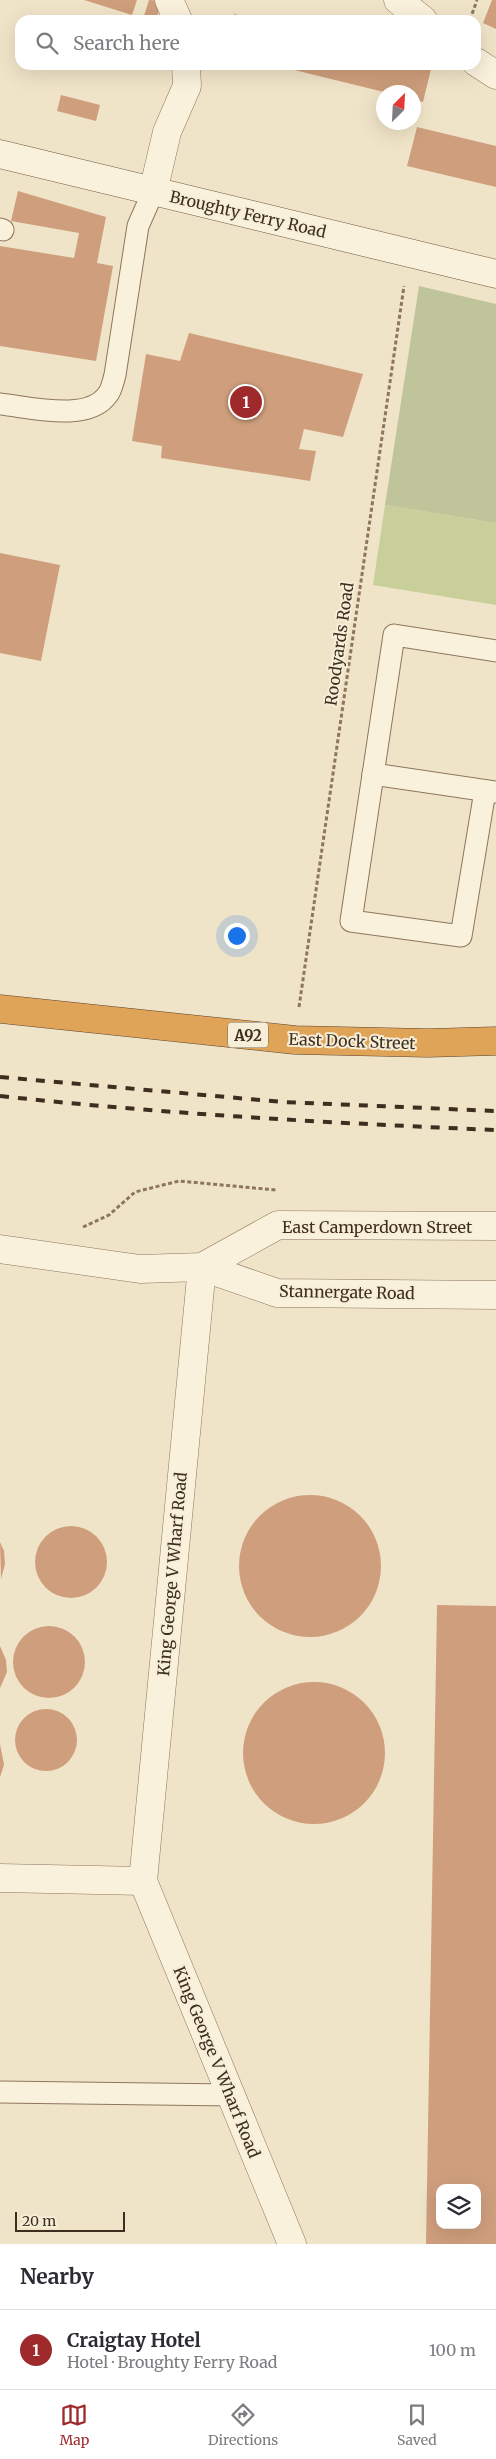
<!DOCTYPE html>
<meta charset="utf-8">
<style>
body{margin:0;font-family:Merriweather,serif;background:#f7f7f7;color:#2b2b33}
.controls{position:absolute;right:15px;bottom:15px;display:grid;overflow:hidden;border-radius:10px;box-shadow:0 5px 20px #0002}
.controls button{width:45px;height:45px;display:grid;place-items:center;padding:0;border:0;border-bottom:1px solid #e1e1e2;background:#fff;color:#2b2b33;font:25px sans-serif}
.compass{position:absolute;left:376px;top:85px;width:45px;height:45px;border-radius:50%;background:#fff;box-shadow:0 5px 20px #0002;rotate:24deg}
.scale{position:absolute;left:15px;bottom:12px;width:110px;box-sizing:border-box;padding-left:5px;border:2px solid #3d2e20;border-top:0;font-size:14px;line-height:18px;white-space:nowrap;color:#3d2e20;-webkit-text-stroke:4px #f7eed8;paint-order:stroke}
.you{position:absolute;left:236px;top:935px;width:18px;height:18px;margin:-12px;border:4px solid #fff;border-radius:50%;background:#1a73e8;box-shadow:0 0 0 8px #1a73e833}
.badge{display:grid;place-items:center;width:32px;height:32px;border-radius:50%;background:#9e2a2b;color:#fff;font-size:16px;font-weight:700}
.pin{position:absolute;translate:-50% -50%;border:2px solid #fff;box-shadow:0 1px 5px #0006}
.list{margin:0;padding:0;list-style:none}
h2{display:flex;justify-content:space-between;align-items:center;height:65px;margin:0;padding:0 20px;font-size:21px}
h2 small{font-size:16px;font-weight:400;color:#7c7c81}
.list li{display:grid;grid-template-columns:32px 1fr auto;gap:15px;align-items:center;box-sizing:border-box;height:80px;padding:0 20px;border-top:1px solid #e1e1e2}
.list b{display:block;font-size:19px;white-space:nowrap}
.list p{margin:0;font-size:16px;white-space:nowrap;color:#7c7c81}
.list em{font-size:16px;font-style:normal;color:#7c7c81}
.icon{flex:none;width:28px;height:28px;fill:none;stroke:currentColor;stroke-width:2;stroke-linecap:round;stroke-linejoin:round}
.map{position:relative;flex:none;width:496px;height:2244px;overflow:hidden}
.search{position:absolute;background:#fff;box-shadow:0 5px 20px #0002;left:15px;right:15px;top:15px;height:55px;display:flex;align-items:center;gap:12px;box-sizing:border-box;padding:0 18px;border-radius:15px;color:#7c7c81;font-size:19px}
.sheet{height:145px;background:#fff}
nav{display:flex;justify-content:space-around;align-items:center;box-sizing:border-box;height:70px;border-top:1px solid #e1e1e2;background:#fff;font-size:14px;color:#7c7c81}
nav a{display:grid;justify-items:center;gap:2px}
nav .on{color:#9e2a2b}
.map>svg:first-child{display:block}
.green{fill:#c9cf9b}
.cemetery{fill:#bfc49a}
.building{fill:#cf9f7d;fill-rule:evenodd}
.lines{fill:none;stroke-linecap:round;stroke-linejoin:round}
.lane-casing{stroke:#8d765c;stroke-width:23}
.street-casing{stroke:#8d765c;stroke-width:29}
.secondary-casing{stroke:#6f573f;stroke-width:29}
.highway-casing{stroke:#5b4430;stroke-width:29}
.path{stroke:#8d765c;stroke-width:3;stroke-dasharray:4 2.5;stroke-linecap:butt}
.lane{stroke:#faf1dc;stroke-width:21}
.street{stroke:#faf1dc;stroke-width:28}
.secondary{stroke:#faf1dc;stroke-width:28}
.highway{stroke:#e0a458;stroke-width:28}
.rail{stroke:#3d2e20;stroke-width:4;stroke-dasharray:9 9;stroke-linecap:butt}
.labels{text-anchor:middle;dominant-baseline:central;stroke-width:4;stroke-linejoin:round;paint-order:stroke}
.shield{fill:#f7eed8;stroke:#756857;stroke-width:1}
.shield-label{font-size:15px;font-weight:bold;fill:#3d2e20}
.street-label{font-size:16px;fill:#3d2e20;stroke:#f7eed8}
</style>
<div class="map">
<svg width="496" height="2244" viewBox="0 0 496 2244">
<rect width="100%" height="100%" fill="#f0e4c8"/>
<polygon class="green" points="385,505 496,523 496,605 373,585"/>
<polygon class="cemetery" points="419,286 496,304 496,523 385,505"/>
<g class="building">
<polygon points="84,0 137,0 132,15"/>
<polygon points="149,0 162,1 156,20 144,16"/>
<polygon points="492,0 496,0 496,29 483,23"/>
<polygon points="234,14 254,19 254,20 233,20"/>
<polygon points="274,65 432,65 423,102 414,100 414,92 384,92"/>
<polygon points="61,95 100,105 96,121 57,111"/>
<polygon points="417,127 496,146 496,187 407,166"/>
<polygon points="18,191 106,217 97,263 113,266 96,361 0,346 0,246 74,258 79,233 11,221"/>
<polygon points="189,333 363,374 343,437 304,429 299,449 316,451 310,481 161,458 162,446 132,441 146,354 180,361"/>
<polygon points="0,553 60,565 41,661 0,653"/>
<circle cx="310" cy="1566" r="71"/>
<circle cx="71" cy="1562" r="36"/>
<polygon points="0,1542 4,1551 5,1564 1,1579"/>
<path d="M437 1605 496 1606V2244H426ZM440 2188H477V2225H440Z"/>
<circle cx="49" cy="1662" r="36"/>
<polygon points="0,1646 6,1660 7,1672 0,1688"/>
<circle cx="314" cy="1753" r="71"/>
<circle cx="46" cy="1740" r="31"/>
<polygon points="0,1744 4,1765 0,1777"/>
</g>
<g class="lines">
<defs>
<g id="lane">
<polyline points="0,229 3,230"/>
<path d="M0 404C30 407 89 423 108 394 112 389 113 381 115 375L138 226 153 192"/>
<polyline points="373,774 496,792"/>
<polyline points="485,791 461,936 351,921 394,635 496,651"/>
<polyline points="0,2092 231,2095"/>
</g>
<g id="street">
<polyline points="169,0 178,20"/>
<polyline points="398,0 423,20"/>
<polyline points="476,62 496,75"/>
<polyline points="153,192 167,132 187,86 186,65"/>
<polyline points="0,1249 140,1269 202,1267 278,1225 496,1226"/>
<polyline points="202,1267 277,1293 496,1295"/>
<polyline points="0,1878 143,1881 202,1267"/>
<polyline points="143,1881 292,2244"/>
</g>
<polyline id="secondary" points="0,154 496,274"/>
<polyline id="highway" points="0,1009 295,1040 428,1043 496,1041"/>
</defs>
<use href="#lane" class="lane-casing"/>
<use href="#street" class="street-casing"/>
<use href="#secondary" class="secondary-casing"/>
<use href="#highway" class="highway-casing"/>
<g class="path">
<polyline points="470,20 477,0"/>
<polyline points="299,1007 404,286"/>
<polyline points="83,1227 109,1215 135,1192 179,1181 276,1190"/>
</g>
<use href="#lane" class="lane"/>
<use href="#street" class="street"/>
<use href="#secondary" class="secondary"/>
<use href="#highway" class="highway"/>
<g class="rail">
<polyline points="0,1077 283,1102 496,1111"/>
<path d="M0 1096C166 1114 329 1123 496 1130"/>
</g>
</g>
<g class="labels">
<rect class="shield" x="228" y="1022.5" width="40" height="25" rx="4"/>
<g class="shield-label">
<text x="248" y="1035">A92</text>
</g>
<g class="street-label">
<text transform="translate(248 214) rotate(13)">Broughty Ferry Road</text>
<text transform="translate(339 644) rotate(-82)">Roodyards Road</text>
<text transform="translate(352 1041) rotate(2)">East Dock Street</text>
<text x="377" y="1227">East Camperdown Street</text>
<text transform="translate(347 1292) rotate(1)">Stannergate Road</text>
<text transform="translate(172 1574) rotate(-85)">King George V Wharf Road</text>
<text transform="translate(217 2062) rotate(68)">King George V Wharf Road</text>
</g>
</g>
</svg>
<div class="controls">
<button><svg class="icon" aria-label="layers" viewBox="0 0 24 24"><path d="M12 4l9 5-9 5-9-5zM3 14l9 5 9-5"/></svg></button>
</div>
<svg class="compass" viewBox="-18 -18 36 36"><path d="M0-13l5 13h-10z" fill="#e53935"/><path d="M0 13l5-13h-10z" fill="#7c7c81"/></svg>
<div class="scale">20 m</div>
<div class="you"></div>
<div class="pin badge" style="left:246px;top:402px">1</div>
<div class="search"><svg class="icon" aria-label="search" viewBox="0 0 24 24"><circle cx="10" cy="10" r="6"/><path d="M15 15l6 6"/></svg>Search here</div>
</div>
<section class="sheet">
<h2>Nearby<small></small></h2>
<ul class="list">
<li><span class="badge">1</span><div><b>Craigtay Hotel</b><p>Hotel · Broughty Ferry Road</p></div><em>100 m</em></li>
</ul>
</section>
<nav>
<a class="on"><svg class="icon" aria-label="map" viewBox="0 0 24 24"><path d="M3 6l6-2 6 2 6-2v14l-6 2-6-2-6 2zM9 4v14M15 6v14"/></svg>Map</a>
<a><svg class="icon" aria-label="directions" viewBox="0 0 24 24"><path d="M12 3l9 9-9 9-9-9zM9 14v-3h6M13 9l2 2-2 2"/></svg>Directions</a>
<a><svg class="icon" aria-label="saved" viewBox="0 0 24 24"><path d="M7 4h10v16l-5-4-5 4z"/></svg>Saved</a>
</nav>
